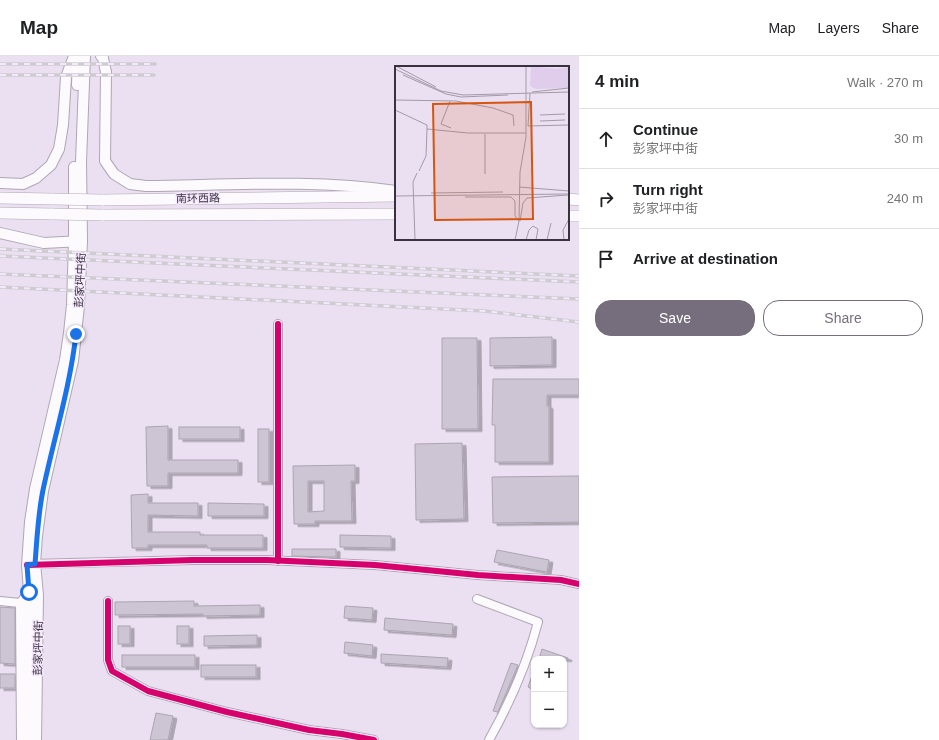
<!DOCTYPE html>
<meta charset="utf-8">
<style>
body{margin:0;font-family:Arial,"Noto Sans SC",sans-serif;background:#f6f6f6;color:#202124}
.controls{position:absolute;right:12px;bottom:12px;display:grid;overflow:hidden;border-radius:8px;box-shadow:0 1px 3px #0004}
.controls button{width:36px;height:36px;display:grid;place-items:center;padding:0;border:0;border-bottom:1px solid #e0e0e0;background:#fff;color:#202124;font:20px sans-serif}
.stop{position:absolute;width:12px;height:12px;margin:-9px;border:3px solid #1a73e8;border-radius:50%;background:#fff}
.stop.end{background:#1a73e8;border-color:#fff;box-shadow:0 1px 4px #0008}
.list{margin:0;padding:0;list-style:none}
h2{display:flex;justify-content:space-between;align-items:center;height:52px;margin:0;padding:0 16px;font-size:17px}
h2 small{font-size:13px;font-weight:400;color:#757577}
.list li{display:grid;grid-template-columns:26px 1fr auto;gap:12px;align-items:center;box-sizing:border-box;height:60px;padding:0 16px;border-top:1px solid #e0e0e0}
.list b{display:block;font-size:15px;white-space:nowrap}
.list p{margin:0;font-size:13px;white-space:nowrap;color:#757577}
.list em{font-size:13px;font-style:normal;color:#757577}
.actions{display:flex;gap:8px;padding:12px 16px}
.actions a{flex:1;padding:9px 0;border:1px solid #776e7d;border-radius:16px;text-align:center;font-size:14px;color:#776e7d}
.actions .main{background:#776e7d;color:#fff}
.icon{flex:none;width:22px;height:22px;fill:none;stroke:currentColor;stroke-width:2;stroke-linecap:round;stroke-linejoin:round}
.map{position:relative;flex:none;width:579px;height:684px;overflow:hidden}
header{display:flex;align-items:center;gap:24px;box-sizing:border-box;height:56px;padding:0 20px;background:#fff;border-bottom:1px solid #e0e0e0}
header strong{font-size:19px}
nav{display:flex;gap:22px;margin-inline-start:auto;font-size:14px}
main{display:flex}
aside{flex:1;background:#fff}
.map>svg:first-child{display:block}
.building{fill:#cdc5d3;stroke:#aca4b2;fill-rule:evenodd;filter:url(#shadow)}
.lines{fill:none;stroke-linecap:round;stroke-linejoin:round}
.minor-casing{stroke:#afa7b4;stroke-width:10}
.major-casing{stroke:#afa7b4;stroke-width:12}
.highway-casing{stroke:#afa7b4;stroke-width:12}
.minor{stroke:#fcfafd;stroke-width:8}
.major{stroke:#fcfafd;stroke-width:10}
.highway{stroke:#fcfafd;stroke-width:11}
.rail-casing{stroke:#ceccd0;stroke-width:3.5}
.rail{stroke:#f4e9fc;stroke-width:2;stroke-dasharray:6;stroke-linecap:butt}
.highway-bridge-casing{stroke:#afa7b4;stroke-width:12;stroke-linecap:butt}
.highway-bridge{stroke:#fcfafd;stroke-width:11}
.cycleway-casing{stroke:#f4e9fc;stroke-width:8}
.cycleway{stroke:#d6006c;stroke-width:6}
.route{stroke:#1a73e8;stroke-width:5}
.labels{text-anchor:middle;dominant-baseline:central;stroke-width:3;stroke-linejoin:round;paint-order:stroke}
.street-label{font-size:11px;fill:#39313e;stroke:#f4e9fc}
.inset-road{fill:none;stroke:#a39aa9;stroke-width:1}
.view{fill:#d65511;fill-opacity:0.15;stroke:#d65511;stroke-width:2}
.inset-edge{fill:none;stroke:#39313e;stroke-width:2}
</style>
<header>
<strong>Map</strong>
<nav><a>Map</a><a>Layers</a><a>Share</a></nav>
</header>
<main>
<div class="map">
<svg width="579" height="684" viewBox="0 0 579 684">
<defs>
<filter id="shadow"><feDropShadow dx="4" dy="2.5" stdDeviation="0" flood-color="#0004"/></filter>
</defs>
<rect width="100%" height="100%" fill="#eae0f1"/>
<g class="building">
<polygon points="552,281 552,309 490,310 490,282"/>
<polygon points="442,282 477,282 478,373 442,373"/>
<polygon points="493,323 579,323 579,339 547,339 547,350 549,350 549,406 495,406 495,369 492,369"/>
<polygon points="168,370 168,404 238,404 238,417 168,417 168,430 147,430 146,371"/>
<rect x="179" y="371" width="61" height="12"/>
<rect x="258" y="373" width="11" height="53"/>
<polygon points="462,387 464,463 416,464 415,388"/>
<path d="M355 409V425H351L352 465H315V468H294L293 410ZM308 425H324V455L308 456Z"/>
<polygon points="579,420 579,466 493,467 492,421"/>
<polygon points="148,438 148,447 198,447 198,460 148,459 148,476 200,476 200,479 263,479 263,492 207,492 207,489 148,489 148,492 132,492 131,439"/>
<polygon points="208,447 264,448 264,460 208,460"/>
<polygon points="340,479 391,480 391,492 340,491"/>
<polygon points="292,493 336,493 336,501 292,500"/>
<polygon points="497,494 549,504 547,516 494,506"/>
<polygon points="194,545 194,550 260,549 260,559 203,560 203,558 115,559 115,546"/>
<polygon points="345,550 373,552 372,564 344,562"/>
<polygon points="0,551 15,552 15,608 0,607"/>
<polygon points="385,562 453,568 452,579 384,574"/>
<rect x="118" y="570" width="12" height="18"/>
<rect x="177" y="570" width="12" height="18"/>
<polygon points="257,579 257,589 204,590 204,580"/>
<polygon points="345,586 373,589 372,600 344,597"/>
<polygon points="542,593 568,602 568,603 539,603"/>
<polygon points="381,598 448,602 447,611 381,607"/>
<rect x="122" y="599" width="73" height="12"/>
<polygon points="511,607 518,609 498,656 493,655"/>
<rect x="201" y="609" width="55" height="12"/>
<polygon points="533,617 534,617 534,634 528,631"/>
<rect x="0" y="618" width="15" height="14"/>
<polygon points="156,657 173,660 168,684 150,684"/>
</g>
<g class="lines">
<defs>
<g id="minor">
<polyline points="278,505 278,268"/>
<polyline points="29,508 193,504 267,504 375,509 478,519 561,524 579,528"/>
<path d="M477 543 538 566C527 608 510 647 489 684"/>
<polyline points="0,545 20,547"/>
<polyline points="108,545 108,604 112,615 148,635 227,656 309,674 342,678 374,684"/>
<polyline points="21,684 20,547 29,536"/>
</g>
<g id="major">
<path d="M101 0 103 2 106 16 105 105 114 118 130 128 146 130C229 129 314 123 396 135"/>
<polyline points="77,29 78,0"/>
<polyline points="0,127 23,128 36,122 51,109 59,93 63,69 66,21 74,0"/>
<polyline points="0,177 44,187 81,185"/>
<polyline points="27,684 29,536 27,509 30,466 35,433 65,304 69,277 72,249 74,185 74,111"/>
<polyline points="36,684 38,539 35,507 37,480 43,435 73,305 79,250 82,185 81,106 85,0"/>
</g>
<g id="highway">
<polyline points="0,142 53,143"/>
<polyline points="568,143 579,144"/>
<polyline points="102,144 396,140"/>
<polyline points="0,157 53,158"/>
<polyline points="102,159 396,158"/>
<polyline points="568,160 579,160"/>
</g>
</defs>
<use href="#minor" class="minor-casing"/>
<use href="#major" class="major-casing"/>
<use href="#highway" class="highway-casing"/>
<use href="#minor" class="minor"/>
<use href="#major" class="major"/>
<use href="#highway" class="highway"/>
<defs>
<g id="rail">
<polyline points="0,8 155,8"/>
<polyline points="0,19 154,19"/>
<polyline points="0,193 579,220"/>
<polyline points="0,200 579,226"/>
<polyline points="0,218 579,243"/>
<polyline points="0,231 484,255 579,266"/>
</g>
</defs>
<use href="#rail" class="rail-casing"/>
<use href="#rail" class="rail"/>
<defs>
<g id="highway-bridge">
<polyline points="53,143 102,144"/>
<polyline points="53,158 102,159"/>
</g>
</defs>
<use href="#highway-bridge" class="highway-bridge-casing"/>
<use href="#highway-bridge" class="highway-bridge"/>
<defs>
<g id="cycleway">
<polyline points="278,505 278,268"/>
<polyline points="27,509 193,504 267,504 375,509 478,519 561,524 579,528"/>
<polyline points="108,545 108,604 112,615 148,635 227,656 309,674 342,678 374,684"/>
</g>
</defs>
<use href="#cycleway" class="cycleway-casing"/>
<use href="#cycleway" class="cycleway"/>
</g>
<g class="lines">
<path class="route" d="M29 536 27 509 35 508C37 483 38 458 43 434 54 382 70 331 76 278"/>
</g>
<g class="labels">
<g class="street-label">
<text transform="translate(198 142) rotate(-1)">南环西路</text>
<text transform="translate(80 224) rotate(-87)">彭家坪中街</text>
<text transform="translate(38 592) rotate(-89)">彭家坪中街</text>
</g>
</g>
<g transform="translate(395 10)">
<rect width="174" height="174" fill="#eae0f1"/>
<path d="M136 0 161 3 174 1V22L141 23 135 20Z" fill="#e0cdec"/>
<path class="inset-road" d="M1 0 41 21M0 3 46 25 68 29 174 26M8 9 51 28 66 31 113 29M137 26 174 22M0 34 61 35 98 42 118 49 119 60M55 35 46 58 56 62M0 44 32 59V63M145 49 170 48M145 55 170 54M133 60 174 59M133 60 135 27M90 68V108M24 105 31 90 32 63 73 67H131M124 121 174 125M36 127 108 126M0 130 174 128M70 131H116L120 135V150L124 155M125 155 128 137 132 132 173 129M20 173 18 116 22 107M120 174 124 155 125 106 131 71V0M131 174 134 164 138 160 143 163 141 174M152 174 156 157M169 174 168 164 174 153"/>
<path class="view" d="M136 36 138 153 40 154 38 38Z"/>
<rect width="174" height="174" class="inset-edge"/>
</g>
</svg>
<div class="controls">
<button>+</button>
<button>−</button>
</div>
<div class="stop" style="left:29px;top:536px"></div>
<div class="stop end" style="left:76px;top:278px"></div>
</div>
<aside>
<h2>4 min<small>Walk · 270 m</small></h2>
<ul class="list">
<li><svg class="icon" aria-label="ahead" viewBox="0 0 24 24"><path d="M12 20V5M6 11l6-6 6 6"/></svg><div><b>Continue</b><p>彭家坪中街</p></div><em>30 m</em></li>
<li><svg class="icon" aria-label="right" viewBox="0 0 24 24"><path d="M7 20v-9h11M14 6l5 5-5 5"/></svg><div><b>Turn right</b><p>彭家坪中街</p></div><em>240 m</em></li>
<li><svg class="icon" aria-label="arrive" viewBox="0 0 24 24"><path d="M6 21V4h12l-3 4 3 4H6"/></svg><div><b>Arrive at destination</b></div></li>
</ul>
<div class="actions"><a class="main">Save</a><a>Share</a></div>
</aside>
</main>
